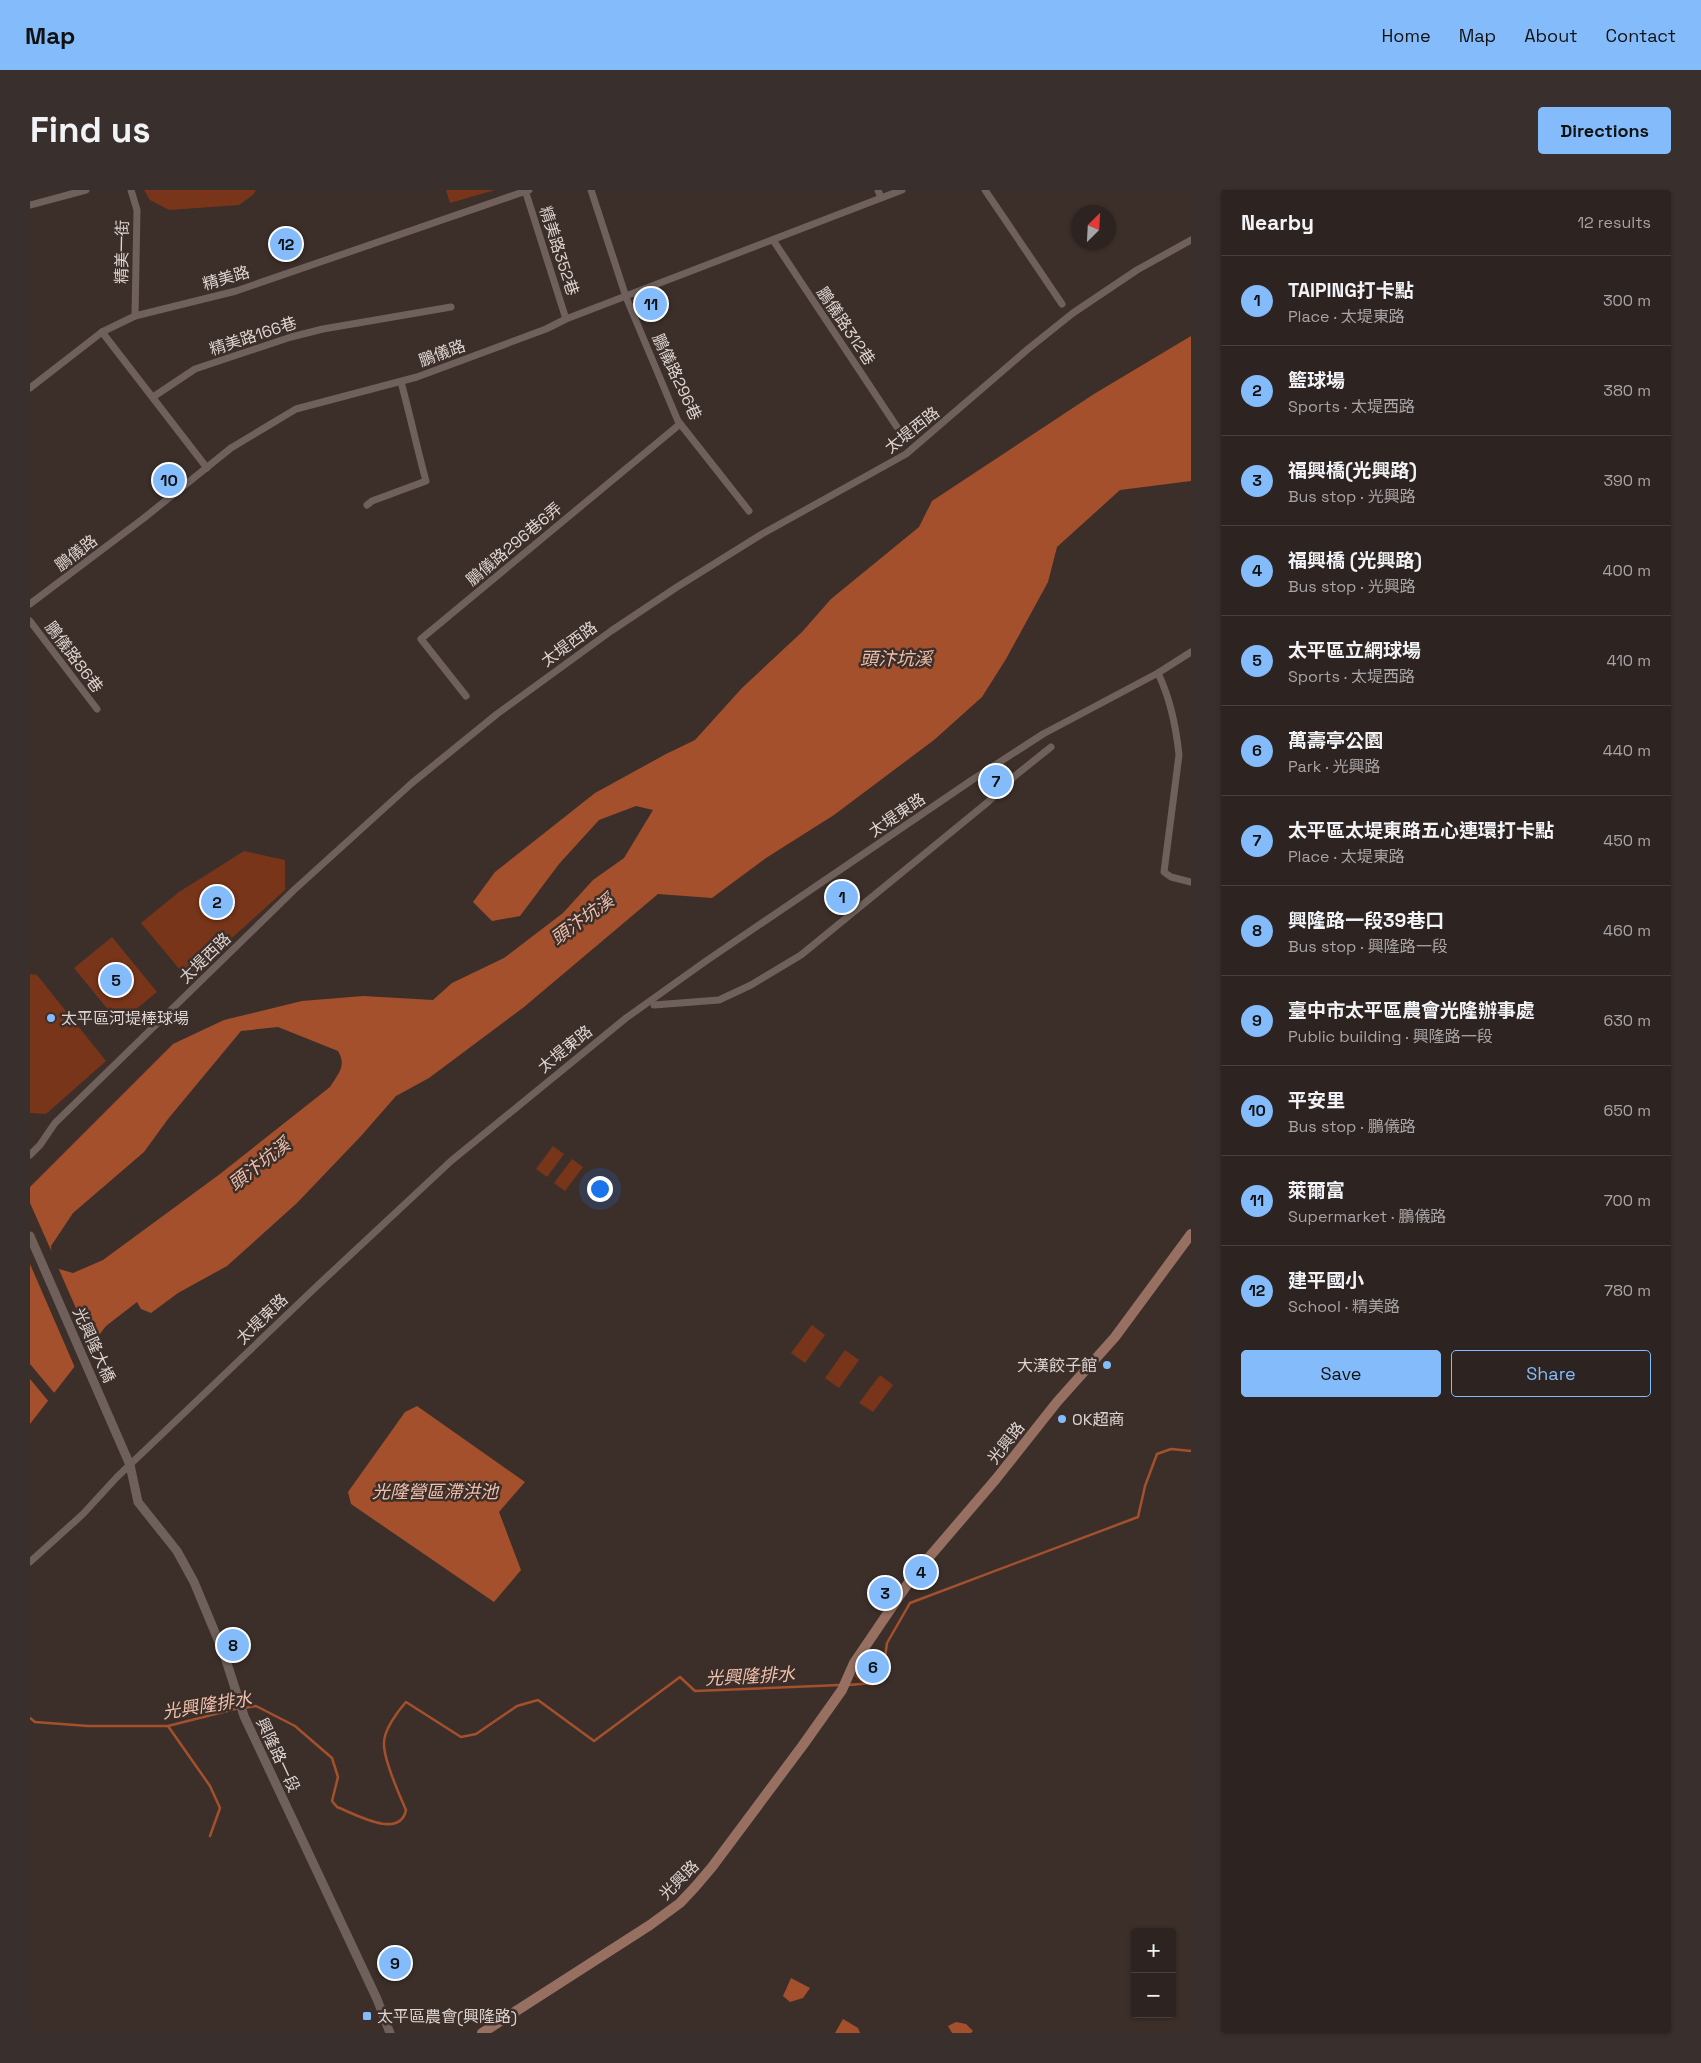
<!DOCTYPE html>
<meta charset="utf-8">
<style>
body{margin:0;font-family:"Space Grotesk","Noto Sans TC",sans-serif;background:#392f2d;color:#f1f3f6}
.controls{position:absolute;right:15px;bottom:15px;display:grid;overflow:hidden;border-radius:5px;box-shadow:0 1px 4px #0004}
.controls button{width:45px;height:45px;display:grid;place-items:center;padding:0;border:0;border-bottom:1px solid #48403e;background:#2d2320;color:#f1f3f6;font:25px sans-serif}
.compass{position:absolute;left:1041px;top:15px;width:45px;height:45px;border-radius:50%;background:#2d2320;box-shadow:0 1px 4px #0004;rotate:24deg}
.you{position:absolute;left:569px;top:998px;width:18px;height:18px;margin:-12px;border:4px solid #fff;border-radius:50%;background:#1a73e8;box-shadow:0 0 0 8px #1a73e833}
.badge{display:grid;place-items:center;width:32px;height:32px;border-radius:50%;background:#84bcfb;color:#111;font-size:16px;font-weight:700}
.pin{position:absolute;translate:-50% -50%;border:2px solid #fff;box-shadow:0 1px 5px #0006}
.list{margin:0;padding:0;list-style:none}
h2{display:flex;justify-content:space-between;align-items:center;height:65px;margin:0;padding:0 20px;font-size:21px}
h2 small{font-size:16px;font-weight:400;color:#a7a4a5}
.list li{display:grid;grid-template-columns:32px 1fr auto;gap:15px;align-items:center;box-sizing:border-box;height:90px;padding:0 20px;border-top:1px solid #48403e}
.list b{display:block;font-size:19px;white-space:nowrap}
.list p{margin:0;font-size:16px;white-space:nowrap;color:#a7a4a5}
.list em{font-size:16px;font-style:normal;color:#a7a4a5}
.actions{display:flex;gap:10px;padding:15px 20px}
.actions a{flex:1;padding:11px 0;border:1px solid #84bcfb;border-radius:5px;text-align:center;font-size:18px;color:#84bcfb}
.actions .main{background:#84bcfb;color:#111}
.map{position:relative;flex:none;width:1161px;height:1843px;overflow:hidden;border-radius:5px}
header{display:flex;align-items:center;gap:30px;box-sizing:border-box;height:70px;padding:0 25px;background:#84bcfb;color:#111}
header strong{font-size:24px}
nav{display:flex;gap:28px;margin-inline-start:auto;font-size:18px}
.intro{display:flex;align-items:center;justify-content:space-between;box-sizing:border-box;height:120px;padding:0 30px}
h1{margin:0;font-size:35px}
.button{padding:12px 22px;border-radius:5px;background:#84bcfb;color:#111;font-size:18px;font-weight:700}
main{display:flex;gap:30px;padding:0 30px}
aside{flex:1;background:#2d2320;border-radius:5px;box-shadow:0 1px 4px #0004}
.map>svg:first-child{display:block}
.green{fill:#783519}
.water{fill:#a4502c;fill-rule:evenodd}
.pier{fill:#3c2f2a}
.lines{fill:none;stroke-linecap:round;stroke-linejoin:round}
.stream{stroke:#a4502c;stroke-width:2.5}
.minor{stroke:#6f605b;stroke-width:7}
.tertiary{stroke:#6f605b;stroke-width:9}
.secondary{stroke:#977062;stroke-width:10}
.poi-dot{fill:#84bcfb;stroke:#3c2f2a;stroke-width:2}
.labels{text-anchor:middle;dominant-baseline:central;stroke-width:5;stroke-linejoin:round;paint-order:stroke}
.street-label{font-size:16px;fill:#ded5d2;stroke:#3c2f2a}
.poi-label{font-size:16px;fill:#ded5d2;stroke:#3c2f2a;text-anchor:start}
.water-label{font-size:18px;font-style:italic;fill:#f0c0ad;stroke:#3c2f2a}
</style>
<header>
<strong>Map</strong>
<nav><a>Home</a><a>Map</a><a>About</a><a>Contact</a></nav>
</header>
<div class="intro"><h1>Find us</h1><a class="button">Directions</a></div>
<main>
<div class="map">
<svg width="1161" height="1843" viewBox="0 0 1161 1843">
<rect width="100%" height="100%" fill="#3c2f2a"/>
<g class="green">
<polygon points="114,0 226,0 224,4 209,15 139,20 120,10"/>
<polygon points="416,0 465,0 420,13"/>
<polygon points="214,661 255,670 255,700 193,756 156,787 111,733 149,702"/>
<polygon points="82,747 127,802 89,833 44,778"/>
<polygon points="0,784 7,785 76,871 16,924 0,923"/>
<polygon points="523,956 534,964 517,987 506,979"/>
<polygon points="542,969 553,977 535,1001 524,993"/>
<polygon points="782,1135 795,1145 775,1173 761,1163"/>
<polygon points="815,1160 829,1170 809,1198 795,1188"/>
<polygon points="850,1185 863,1195 843,1222 829,1213"/>
<polygon points="840,1460 859,1471 855,1483 843,1497 830,1492 824,1486"/>
</g>
<g class="water">
<path d="M1161 146V291L1090 300 1027 357 1018 392 976 469 952 507 904 550 804 625 736 668 682 708 628 704 494 817 399 888 366 906 331 946 267 1013 197 1076 148 1103 121 1123 111 1119 107 1112 76 1136 0 1234V997L143 854 194 830 272 811 333 806 403 810 422 793 474 768 533 723 563 690 594 668 623 620 606 616 569 630 529 674 490 726 462 731 443 712 465 682 565 603 636 564 665 550 712 498 772 442 801 409 889 337 902 311 1064 204ZM248 837 308 861C317 876 308 884 300 897L190 984 73 1070 43 1083 29 1079 22 1073 21 1056 43 1023 114 962 138 929 211 841Z"/>
<polygon points="387,1216 495,1292 469,1322 491,1380 464,1412 321,1314 318,1302 375,1222"/>
<polygon points="761,1788 780,1798 773,1808 760,1812 753,1806"/>
<polygon points="813,1829 828,1838 830,1843 805,1843"/>
<polygon points="926,1832 936,1834 943,1841 941,1843 922,1843 918,1836"/>
</g>
<g class="pier">
<polygon points="0,1013 24,1067 24,1072 27,1075 63,1157 46,1180 0,1074"/>
<polygon points="0,1174 26,1205 20,1213 0,1189"/>
</g>
<g class="lines">
<g class="stream">
<polyline points="818,1495 844,1493 854,1475 857,1453 880,1413 1108,1327 1115,1296 1127,1264 1141,1259 1161,1261"/>
<path d="M214 1518 226 1516 265 1536 302 1568 308 1587 302 1611 307 1617C325 1624 370 1650 376 1620 369 1604 353 1569 354 1553 354 1540 367 1522 376 1512L431 1547 446 1544 487 1516 508 1510 564 1551 650 1487 665 1501 810 1495"/>
<polyline points="0,1528 5,1532 58,1536 138,1536 209,1518"/>
<polyline points="138,1536 180,1596 190,1618 180,1646"/>
</g>
<g class="minor">
<polyline points="101,0 107,20 105,126"/>
<polyline points="495,0 536,129"/>
<polyline points="561,0 596,107 648,231 719,321"/>
<polyline points="848,0 851,8"/>
<polyline points="955,0 1032,114"/>
<polyline points="0,15 56,0"/>
<polyline points="743,50 867,237"/>
<polyline points="72,142 177,278"/>
<polyline points="0,198 72,142 105,126 206,101 499,0"/>
<polyline points="123,207 165,179 261,147 293,139 421,117"/>
<path d="M337 315 342 311 396 291C387 258 380 225 371 192"/>
<polyline points="0,414 114,328 201,258 266,219 387,187 516,139 536,129 872,0"/>
<polyline points="0,431 67,519"/>
<path d="M1128 483C1140 508 1146 536 1149 565L1134 682 1141 687 1161 692"/>
<polyline points="436,506 391,449 650,234"/>
<polyline points="624,815 689,810 721,795 771,765 958,612 986,585 1021,557"/>
<polyline points="0,965 10,955 25,933 264,700 382,593 467,524 581,441 647,397 732,344 876,264 998,159 1043,123 1107,80 1161,50"/>
<polyline points="0,1372 53,1324 87,1287 286,1097 421,971 596,828 676,771 942,590 1013,544 1128,483 1161,462"/>
</g>
<polyline class="tertiary" points="0,1046 100,1275 108,1312 147,1361 164,1392 194,1464 214,1526 347,1809 360,1843"/>
<polyline class="secondary" points="452,1843 620,1735 650,1713 665,1697 682,1677 773,1555 812,1500 824,1473 883,1386 966,1289 1027,1212 1085,1147 1161,1044"/>
</g>
<g class="poi-dot">
<circle cx="21" cy="828" r="5"/>
<circle cx="1077" cy="1175" r="5"/>
<circle cx="1032" cy="1229" r="5"/>
<rect x="332" y="1821" width="10" height="10" rx="2.5"/>
</g>
<g class="labels">
<g class="street-label">
<text transform="translate(529 61) rotate(72)">精美路352巷</text>
<text transform="translate(92 62) rotate(-89)">精美一街</text>
<text transform="translate(196 88) rotate(-16)">精美路</text>
<text transform="translate(816 136) rotate(56)">鵬儀路312巷</text>
<text transform="translate(223 146) rotate(-18)">精美路166巷</text>
<text transform="translate(412 163) rotate(-20)">鵬儀路</text>
<text transform="translate(647 187) rotate(65)">鵬儀路296巷</text>
<text transform="translate(882 240) rotate(-38)">太堤西路</text>
<text transform="translate(484 354) rotate(-40)">鵬儀路296巷6弄</text>
<text transform="translate(46 363) rotate(-37)">鵬儀路</text>
<text transform="translate(539 454) rotate(-36)">太堤西路</text>
<text transform="translate(44 467) rotate(53)">鵬儀路86巷</text>
<text transform="translate(867 625) rotate(-34)">太堤東路</text>
<text transform="translate(175 768) rotate(-44)">太堤西路</text>
<text transform="translate(535 859) rotate(-39)">太堤東路</text>
<text transform="translate(232 1129) rotate(-44)">太堤東路</text>
<text transform="translate(64 1155) rotate(66)">光興隆大橋</text>
<text transform="translate(976 1253) rotate(-52)">光興路</text>
<text transform="translate(248 1565) rotate(65)">興隆路一段</text>
<text transform="translate(649 1690) rotate(-45)">光興路</text>
</g>
<g class="poi-label">
<text x="31" y="828">太平區河堤棒球場</text>
<text x="1067" y="1175" text-anchor="end">大漢餃子館</text>
<text x="1042" y="1229">OK超商</text>
<text x="347" y="1826">太平區農會(興隆路)</text>
</g>
<g class="water-label">
<text x="866" y="468">頭汴坑溪</text>
<text transform="translate(552 729) rotate(-36)">頭汴坑溪</text>
<text transform="translate(229 974) rotate(-38)">頭汴坑溪</text>
<text x="405" y="1301">光隆營區滯洪池</text>
<text transform="translate(720 1486) rotate(-3)">光興隆排水</text>
<text transform="translate(177 1515) rotate(-9)">光興隆排水</text>
</g>
</g>
</svg>
<div class="controls">
<button>+</button>
<button>−</button>
</div>
<svg class="compass" viewBox="-18 -18 36 36"><path d="M0-13l5 13h-10z" fill="#e53935"/><path d="M0 13l5-13h-10z" fill="#a7a4a5"/></svg>
<div class="you"></div>
<div class="pin badge" style="left:812px;top:707px">1</div>
<div class="pin badge" style="left:187px;top:712px">2</div>
<div class="pin badge" style="left:855px;top:1403px">3</div>
<div class="pin badge" style="left:891px;top:1382px">4</div>
<div class="pin badge" style="left:86px;top:790px">5</div>
<div class="pin badge" style="left:843px;top:1477px">6</div>
<div class="pin badge" style="left:966px;top:591px">7</div>
<div class="pin badge" style="left:203px;top:1455px">8</div>
<div class="pin badge" style="left:365px;top:1773px">9</div>
<div class="pin badge" style="left:139px;top:290px">10</div>
<div class="pin badge" style="left:621px;top:114px">11</div>
<div class="pin badge" style="left:256px;top:54px">12</div>
</div>
<aside>
<h2>Nearby<small>12 results</small></h2>
<ul class="list">
<li><span class="badge">1</span><div><b>TAIPING打卡點</b><p>Place · 太堤東路</p></div><em>300 m</em></li>
<li><span class="badge">2</span><div><b>籃球場</b><p>Sports · 太堤西路</p></div><em>380 m</em></li>
<li><span class="badge">3</span><div><b>福興橋(光興路)</b><p>Bus stop · 光興路</p></div><em>390 m</em></li>
<li><span class="badge">4</span><div><b>福興橋 (光興路)</b><p>Bus stop · 光興路</p></div><em>400 m</em></li>
<li><span class="badge">5</span><div><b>太平區立網球場</b><p>Sports · 太堤西路</p></div><em>410 m</em></li>
<li><span class="badge">6</span><div><b>萬壽亭公園</b><p>Park · 光興路</p></div><em>440 m</em></li>
<li><span class="badge">7</span><div><b>太平區太堤東路五心連環打卡點</b><p>Place · 太堤東路</p></div><em>450 m</em></li>
<li><span class="badge">8</span><div><b>興隆路一段39巷口</b><p>Bus stop · 興隆路一段</p></div><em>460 m</em></li>
<li><span class="badge">9</span><div><b>臺中市太平區農會光隆辦事處</b><p>Public building · 興隆路一段</p></div><em>630 m</em></li>
<li><span class="badge">10</span><div><b>平安里</b><p>Bus stop · 鵬儀路</p></div><em>650 m</em></li>
<li><span class="badge">11</span><div><b>萊爾富</b><p>Supermarket · 鵬儀路</p></div><em>700 m</em></li>
<li><span class="badge">12</span><div><b>建平國小</b><p>School · 精美路</p></div><em>780 m</em></li>
</ul>
<div class="actions"><a class="main">Save</a><a>Share</a></div>
</aside>
</main>
